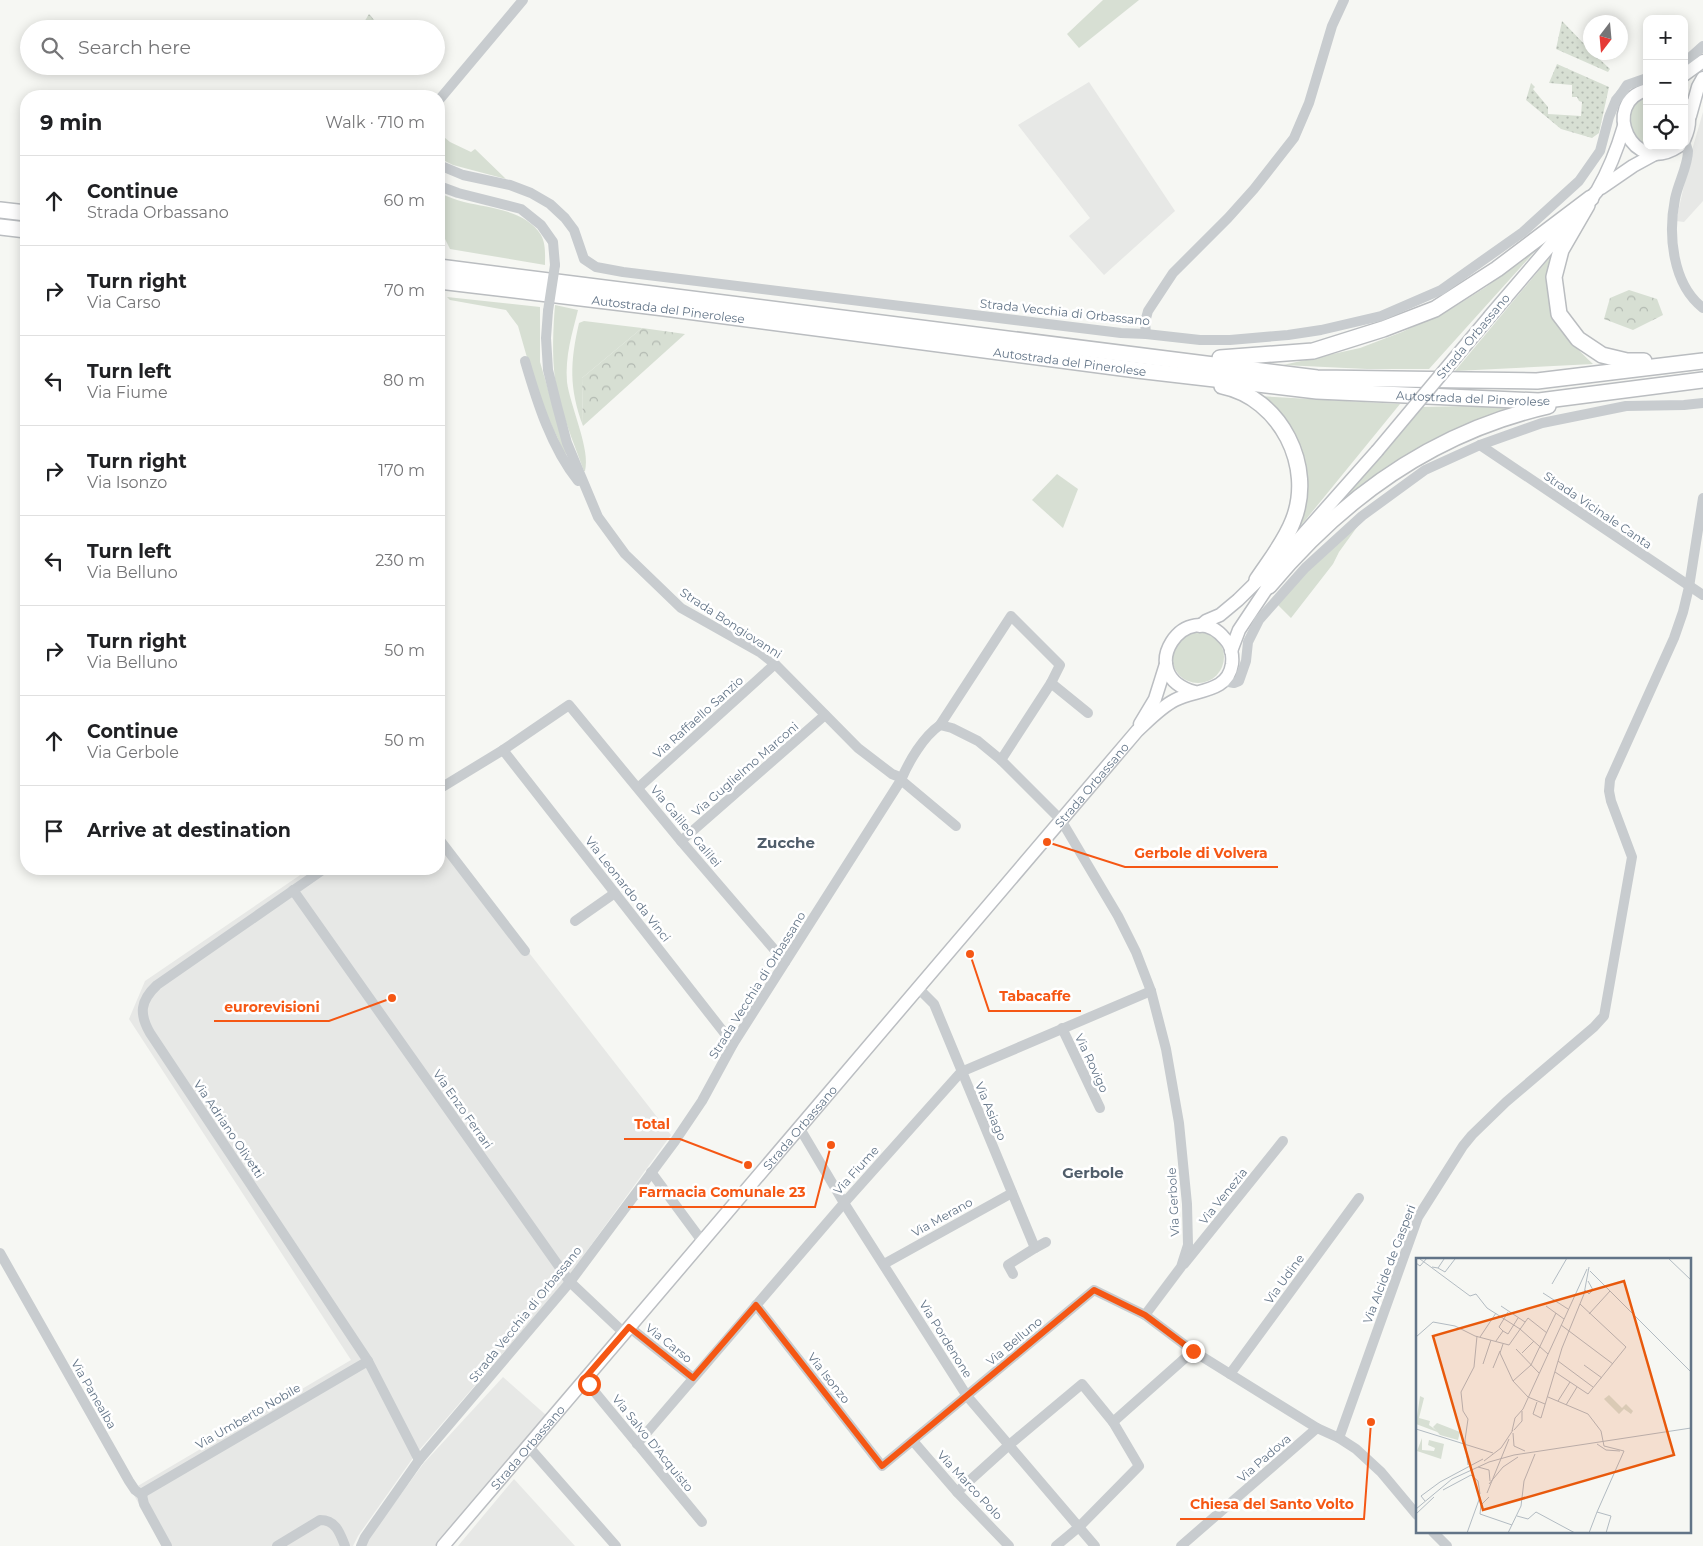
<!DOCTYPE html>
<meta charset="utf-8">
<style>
body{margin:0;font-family:Montserrat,sans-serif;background:#f6f6f6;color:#202124}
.controls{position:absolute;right:15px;top:15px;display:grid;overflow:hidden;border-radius:10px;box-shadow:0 2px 12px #0003}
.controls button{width:45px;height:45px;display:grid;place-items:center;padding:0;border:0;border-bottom:1px solid #e0e0e0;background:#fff;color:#202124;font:25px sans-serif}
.compass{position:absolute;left:1583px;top:15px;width:45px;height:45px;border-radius:50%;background:#fff;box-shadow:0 2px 12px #0003;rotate:196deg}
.stop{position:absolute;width:15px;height:15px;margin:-11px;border:4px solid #f55714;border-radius:50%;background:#fff}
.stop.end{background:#f55714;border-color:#fff;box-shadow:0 1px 5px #0008}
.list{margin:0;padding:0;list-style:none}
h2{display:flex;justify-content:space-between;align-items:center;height:65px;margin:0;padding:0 20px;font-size:21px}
h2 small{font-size:16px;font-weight:400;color:#757577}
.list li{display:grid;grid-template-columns:32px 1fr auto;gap:15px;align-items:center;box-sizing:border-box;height:90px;padding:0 20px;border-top:1px solid #e0e0e0}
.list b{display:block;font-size:19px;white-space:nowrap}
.list p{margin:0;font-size:16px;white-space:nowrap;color:#757577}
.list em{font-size:16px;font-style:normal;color:#757577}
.icon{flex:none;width:28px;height:28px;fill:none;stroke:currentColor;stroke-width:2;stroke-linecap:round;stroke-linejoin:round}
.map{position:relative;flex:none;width:1703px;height:1546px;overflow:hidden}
.search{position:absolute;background:#fff;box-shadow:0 2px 12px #0003;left:20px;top:20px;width:425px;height:55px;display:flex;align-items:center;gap:12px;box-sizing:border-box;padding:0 18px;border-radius:28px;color:#757577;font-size:19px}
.panel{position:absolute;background:#fff;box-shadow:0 2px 12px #0003;left:20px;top:90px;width:425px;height:785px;border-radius:20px}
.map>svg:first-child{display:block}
.built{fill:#e7e8e6}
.green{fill:#d7dfd3}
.forest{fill:url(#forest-crowns)}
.garden{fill:url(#garden-dots)}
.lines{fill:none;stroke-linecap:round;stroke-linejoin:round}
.major-casing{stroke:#bbbec2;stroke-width:15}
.highway-casing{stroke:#babdc0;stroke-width:18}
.minor{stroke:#c8cccf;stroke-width:10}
.major{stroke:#fff;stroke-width:12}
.highway{stroke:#fff;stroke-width:15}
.major-bridge-casing{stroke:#bbbec2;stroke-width:15;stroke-linecap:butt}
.minor-bridge{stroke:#c8cccf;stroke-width:10}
.major-bridge{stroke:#fff;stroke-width:12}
.route{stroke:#f55714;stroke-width:6}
.labels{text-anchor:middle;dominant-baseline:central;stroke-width:5;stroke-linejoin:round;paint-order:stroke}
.street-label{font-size:12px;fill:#627487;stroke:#fff}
.quarter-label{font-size:15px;font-weight:bold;fill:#515e6b;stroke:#fff}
.inset-road{fill:none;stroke:#b2bbc2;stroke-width:1}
.view{fill:#e8590c;fill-opacity:0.15;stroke:#e8590c;stroke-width:2.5}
.inset-edge{fill:none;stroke:#627487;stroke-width:2.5}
.leader{fill:none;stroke:#f55714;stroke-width:2}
.callout-dot{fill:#f55714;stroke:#fff;stroke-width:2}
.callout-label{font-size:14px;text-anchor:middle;font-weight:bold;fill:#f55714;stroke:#fff;stroke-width:5;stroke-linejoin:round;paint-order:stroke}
</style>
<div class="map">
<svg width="1703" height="1546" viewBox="0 0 1703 1546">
<defs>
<pattern id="forest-crowns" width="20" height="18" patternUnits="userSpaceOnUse" patternTransform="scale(1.25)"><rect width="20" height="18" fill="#d7dfd3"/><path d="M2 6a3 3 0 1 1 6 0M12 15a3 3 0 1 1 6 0" fill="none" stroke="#b2b9b1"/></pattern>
<pattern id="garden-dots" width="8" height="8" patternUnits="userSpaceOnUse" patternTransform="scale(1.25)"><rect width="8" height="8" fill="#d7dfd3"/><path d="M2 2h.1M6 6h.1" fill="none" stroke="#b2b9b1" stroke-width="1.8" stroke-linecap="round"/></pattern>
</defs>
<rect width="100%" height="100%" fill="#f6f7f3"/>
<g class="built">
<polygon points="1089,82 1175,211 1104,275 1069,236 1090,218 1018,125"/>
<polygon points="1703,112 1703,201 1684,222 1676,221 1692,150"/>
<polygon points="439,837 671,1135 565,1281 415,1455 358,1536 353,1546 163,1546 131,1490 351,1360 129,1019 145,981 309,869 439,869"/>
<polygon points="503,1377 546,1415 435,1546 363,1546 423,1464"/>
<polygon points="514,1479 575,1546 458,1546"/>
</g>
<g class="green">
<polygon points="1103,0 1139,0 1079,48 1067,34"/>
<path d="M1647 96V145C1631 138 1623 116 1637 102 1639 100 1644 98 1647 96Z"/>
<polygon points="439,133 450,142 471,152 475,149 506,179 453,165 439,158"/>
<path d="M439 193C447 196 456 200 464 202 489 208 526 210 541 235 546 244 545 255 545 265L450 249 439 227Z"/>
<polygon points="1537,249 1429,369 1367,369 1283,365 1360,348 1402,332 1451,309 1486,287"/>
<path d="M1555 251C1552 261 1549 272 1548 282 1547 320 1567 339 1593 364L1455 371Z"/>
<polygon points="447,297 540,307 540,362 567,453 565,454 538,396 518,326 506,310 450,300"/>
<path d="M555 305 578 310C572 334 565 356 567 382 570 406 591 450 585 471H584C573 441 560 410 555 379 552 354 553 330 555 305Z"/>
<path d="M584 321 642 328 582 378 583 426C569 388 570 362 579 323Z"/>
<polygon points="1258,396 1400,404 1294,534 1304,471"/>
<path d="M1515 405 1516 407C1479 421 1442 434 1408 454 1380 470 1355 491 1331 512L1423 407Z"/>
<polygon points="1057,474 1078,489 1063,528 1032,500"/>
<polygon points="1360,523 1339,552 1333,564 1291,618 1278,605 1310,567"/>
<circle cx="1198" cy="657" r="26"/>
</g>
<g class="forest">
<polygon points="369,14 382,29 360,29"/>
<polygon points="1629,290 1657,299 1663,315 1633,330 1604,319 1610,298"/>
<polygon points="642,328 685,334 583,426 582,378"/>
</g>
<g class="garden">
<polygon points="1562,21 1590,50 1590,52 1593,53 1610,69 1608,72 1556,49"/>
<polygon points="1557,64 1609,87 1599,133 1592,138 1561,129 1526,100 1531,83 1535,87 1533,89 1548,107 1548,114 1581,116 1582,102 1579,101 1577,97 1572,97 1572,85 1549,83"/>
</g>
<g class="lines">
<defs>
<g id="major">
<polyline points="1684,75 1703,61"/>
<path d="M1647 90C1600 102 1631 178 1679 146"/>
<path d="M1684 103C1692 115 1690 127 1684 140"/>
<polyline points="1690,116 1698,87 1703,78"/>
<polyline points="1601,188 1633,166 1655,154"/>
<path d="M1490 316 1597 191C1609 170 1617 150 1624 126"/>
<polyline points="1200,626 1206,621 1220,615 1238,600 1291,548 1377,451"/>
<polyline points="1231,651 1239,630 1273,579"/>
<polyline points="1140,724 1155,699 1166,664"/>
<path id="s1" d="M443 1546 1137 731C1149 720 1161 707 1175 700 1196 689 1228 693 1232 664 1233 655 1231 645 1225 639 1187 593 1131 675 1195 692"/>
</g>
<g id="highway">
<polyline points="1587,205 1561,250 1554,277 1559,314 1578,339 1602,355 1627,361 1644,361"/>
<polyline points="0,210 26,213"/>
<polyline points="0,227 26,230"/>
<polyline points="439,267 1317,378 1537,381 1703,361"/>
<path id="s2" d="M439 281 664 308 1137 370 1317 391 1539 401 1703 380"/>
<polyline points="1220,358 1313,351 1383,329 1435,309 1497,269 1591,198"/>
<path d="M1222 386C1281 398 1315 467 1293 521 1285 542 1269 562 1257 580"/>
<path d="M1269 586C1343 497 1434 432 1548 406"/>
</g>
</defs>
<use href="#major" class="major-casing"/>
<use href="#highway" class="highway-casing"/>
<g class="minor">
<polyline points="1684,63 1703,46"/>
<polyline points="1621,94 1627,85 1647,78"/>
<polyline points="439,100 523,0"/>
<path d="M1685 139C1685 143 1687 147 1688 151 1688 166 1678 183 1675 199 1668 234 1672 284 1703 308"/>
<polyline points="439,165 463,175 510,185 531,193 550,204 565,218 574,230 584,259 596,267 623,272 1121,333 1146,334 1200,340 1230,340 1288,335 1321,330 1381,316 1441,290 1523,232 1579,181 1600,151 1609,117 1616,100 1621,94 1631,99"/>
<polyline points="439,186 458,193 521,209 541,225 553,242 555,265"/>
<polyline points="548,311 546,338 548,370 557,406 567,443 598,517 625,554 681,608 761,653 775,664 858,748 892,774 902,778"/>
<polyline points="1146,334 1145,322 1148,311 1173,273 1228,218 1254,189 1294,138 1309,103 1332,26 1344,0"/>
<path d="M525 361C537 402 551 447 578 481"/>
<polyline points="1480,445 1703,595"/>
<polyline points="1224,681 1234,683 1239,681 1246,661 1248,642 1259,620 1305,568 1362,516 1425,470 1480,445 1542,423 1626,406 1684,405 1703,403"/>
<polyline points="1051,683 1088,713"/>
<polyline points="940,725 952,728 978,741 1001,760 1061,820 1118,916 1136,952 1151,991 1166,1049 1179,1123 1187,1204 1188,1245 1181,1267 1145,1315"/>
<polyline points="503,750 733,1044"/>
<polyline points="901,780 956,826"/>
<polyline points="638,788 775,664"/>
<polyline points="439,789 503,750 569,705 681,841 785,962"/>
<polyline points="439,839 525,951"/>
<polyline points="681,841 825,715"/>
<path d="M324 869 157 985C140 1001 139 1014 150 1033L368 1361 419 1460"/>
<polyline points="293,890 570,1282 624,1333"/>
<polyline points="575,921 615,893"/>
<polyline points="918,988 934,1004 1035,1248 1046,1242"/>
<polyline points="1062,1028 1100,1108"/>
<polyline points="799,1127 844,1203 967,1396 1095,1546"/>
<polyline points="651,1172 702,1241"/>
<polyline points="0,1253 129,1481 135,1490 142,1495 144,1504 167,1546"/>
<polyline points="884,1264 1012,1193"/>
<polyline points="1184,1264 1283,1141"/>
<polyline points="1013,1274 1008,1265 1035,1248"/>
<polyline points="756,1305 882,1466 1094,1290 1145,1315 1193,1351 1317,1428 1339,1438 1356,1449 1381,1472 1417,1515"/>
<polyline points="629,1327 693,1378"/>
<polyline points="1230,1374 1359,1198"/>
<polyline points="584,1379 702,1522"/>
<polyline points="1339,1438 1418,1217 1463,1146 1472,1135 1506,1102 1594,1027 1604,1016 1632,857 1611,801 1609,791 1610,780 1674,638 1683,612 1689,587 1703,498"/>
<polyline points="913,1441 957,1492 1009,1546"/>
<polyline points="637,1444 844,1203 961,1072 1151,991"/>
<polyline points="528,1446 616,1546"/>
<polyline points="957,1492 1009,1445 1082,1384 1113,1422 1193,1351"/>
<polyline points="142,1495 144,1492 368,1361"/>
<polyline points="1433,1532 1447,1546"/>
<path d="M277 1546 320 1520C336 1520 340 1533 345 1546"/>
<path d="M361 1546 365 1537 419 1460 570 1282 675 1141 702 1101 733 1044 901 780C909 761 923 737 940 725L1011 616 1060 665 1051 683 1001 760"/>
<polyline points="1056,1546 1079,1527 1139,1466 1113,1422"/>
<polyline points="1181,1546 1317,1428"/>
</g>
<use href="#major" class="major"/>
<use href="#highway" class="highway"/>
<defs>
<polyline id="major-bridge" points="1377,451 1490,316"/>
</defs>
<use href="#major-bridge" class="major-bridge-casing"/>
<polyline class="minor-bridge" points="548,311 555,265"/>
<use href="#major-bridge" class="major-bridge"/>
</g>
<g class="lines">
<polyline class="route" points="589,1384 584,1379 629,1327 693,1378 756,1305 882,1466 1094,1290 1145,1315 1193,1351"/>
</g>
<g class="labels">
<g class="street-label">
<text stroke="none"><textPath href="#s2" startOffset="231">Autostrada del Pinerolese</textPath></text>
<text transform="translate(1065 312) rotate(6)">Strada Vecchia di Orbassano</text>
<text transform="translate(1473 336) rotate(-50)">Strada Orbassano</text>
<text stroke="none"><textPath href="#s2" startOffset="636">Autostrada del Pinerolese</textPath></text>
<text stroke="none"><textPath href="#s2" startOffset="1041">Autostrada del Pinerolese</textPath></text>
<text transform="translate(1598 510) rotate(34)">Strada Vicinale Canta</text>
<text transform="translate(731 623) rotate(33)">Strada Bongiovanni</text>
<text transform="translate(698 717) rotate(-42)">Via Raffaello Sanzio</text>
<text transform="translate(745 769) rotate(-41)">Via Guglielmo Marconi</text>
<text stroke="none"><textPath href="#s1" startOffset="1000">Strada Orbassano</textPath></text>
<text transform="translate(686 826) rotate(50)">Via Galileo Galilei</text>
<text transform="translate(628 889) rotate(52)">Via Leonardo da Vinci</text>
<text transform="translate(757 985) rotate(-58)">Strada Vecchia di Orbassano</text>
<text transform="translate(1092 1063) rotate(65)">Via Rovigo</text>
<text transform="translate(463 1109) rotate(55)">Via Enzo Ferrari</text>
<text transform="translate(991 1111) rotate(67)">Via Asiago</text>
<text stroke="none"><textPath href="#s1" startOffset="550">Strada Orbassano</textPath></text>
<text transform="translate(229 1129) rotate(56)">Via Adriano Olivetti</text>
<text transform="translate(856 1170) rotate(-48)">Via Fiume</text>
<text transform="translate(1223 1196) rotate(-51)">Via Venezia</text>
<text transform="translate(1173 1202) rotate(-93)">Via Gerbole</text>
<text transform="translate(942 1217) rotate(-29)">Via Merano</text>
<text transform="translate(1389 1264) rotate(-69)">Via Alcide de Gasperi</text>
<text transform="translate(1284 1279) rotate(-54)">Via Udine</text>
<text transform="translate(525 1314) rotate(-51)">Strada Vecchia di Orbassano</text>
<text transform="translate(946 1339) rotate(58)">Via Pordenone</text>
<text transform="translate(1014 1341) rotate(-40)">Via Belluno</text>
<text transform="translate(669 1343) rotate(38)">Via Carso</text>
<text transform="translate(829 1378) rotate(52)">Via Isonzo</text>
<text transform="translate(94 1394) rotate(60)">Via Panealba</text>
<text transform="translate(248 1416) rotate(-30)">Via Umberto Nobile</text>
<text transform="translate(653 1443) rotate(51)">Via Salvo D'Acquisto</text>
<text stroke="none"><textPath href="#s1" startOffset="130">Strada Orbassano</textPath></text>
<text transform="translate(1264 1458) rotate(-41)">Via Padova</text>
<text transform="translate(970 1485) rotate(47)">Via Marco Polo</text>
</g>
<g class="quarter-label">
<text x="786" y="842">Zucche</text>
<text x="1093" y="1172">Gerbole</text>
</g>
</g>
<g transform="translate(1416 1258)">
<rect width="275" height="275" fill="#f6f7f3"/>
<path d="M4 138 8 140 3 160 14 163 13 167 24 175 0 166Z" fill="#d7dfd3"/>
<path d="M193 137 206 150 210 146 217 153 215 156 208 151 203 156 188 141ZM21 165 44 174 42 182 24 177 17 169ZM6 180V192L18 193 19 190 12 187 13 182 28 186 25 201 1 193Z" fill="#d7dfd3"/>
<path class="inset-road" d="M252 0 275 22M4 1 54 38 60 36 71 50 104 71 132 96M0 5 4 8 11 0M16 9 22 10 28 1M22 10 29 14 39 1M174 13 275 114M136 26 151 0M169 32 173 36 177 32 172 23M127 35 152 51M85 48 109 64M130 48 148 61M173 56 194 33M145 67 197 106M87 73 83 69 92 54M0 79 17 64 39 68 59 78 93 87 112 60 131 75M64 79 80 55M80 83 87 73 92 76 102 60M87 86 84 95 97 123 112 139 129 146M100 91 123 115M106 95 118 83M142 103 177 129M67 106 75 82M168 107 186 120M77 110 84 93M139 114 172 136 210 89 164 46M97 123 115 107 140 55M132 139 172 156 185 173 188 188 208 193 181 254 195 258 190 275M142 143 154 124M121 144 117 156 125 160 146 90 168 36 173 9M150 147 161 129M0 171 77 195M98 172 106 163V153M96 173 99 160 107 151 171 11M97 175 98 188 109 193M181 186 190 192 204 193M68 203 85 190 97 172M52 207 49 182 52 161 47 153 45 134 58 109 61 78M62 209 73 212 74 223M73 226 87 209 102 199M27 232 55 217 62 223 64 236M71 235 93 181M73 239 65 247 64 256 96 267M9 243 5 238 24 224 67 201M0 251 36 221 73 204 98 197 275 170M0 256 18 239M101 258 112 261 120 254 159 275M51 275 64 239M92 275 105 248 108 223 119 196M173 275 181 254"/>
<path class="view" d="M208 23 258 197 67 252 17 78Z"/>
<rect width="275" height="275" class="inset-edge"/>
</g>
<path class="leader" d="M1047 842L1125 867H1278M970 954L989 1011H1081M392 998L329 1021H214M748 1165L680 1139H624M831 1145L815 1207H628M1371 1422L1364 1519H1180"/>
<g class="callout-dot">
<circle cx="1047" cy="842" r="5"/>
<circle cx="970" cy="954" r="5"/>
<circle cx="392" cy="998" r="5"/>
<circle cx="748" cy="1165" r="5"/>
<circle cx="831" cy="1145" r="5"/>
<circle cx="1371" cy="1422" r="5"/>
</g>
<g class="callout-label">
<text x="1201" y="858">Gerbole di Volvera</text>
<text x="1035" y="1001">Tabacaffe</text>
<text x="272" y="1012">eurorevisioni</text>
<text x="652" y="1129">Total</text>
<text x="722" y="1197">Farmacia Comunale 23</text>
<text x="1272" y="1509">Chiesa del Santo Volto</text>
</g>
</svg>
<div class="controls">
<button>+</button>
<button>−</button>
<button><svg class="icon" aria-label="locate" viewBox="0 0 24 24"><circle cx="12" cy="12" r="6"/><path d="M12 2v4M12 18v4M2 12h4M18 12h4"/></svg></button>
</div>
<svg class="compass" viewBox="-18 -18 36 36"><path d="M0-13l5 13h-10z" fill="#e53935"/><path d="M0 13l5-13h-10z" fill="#757577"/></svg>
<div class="stop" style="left:589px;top:1384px"></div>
<div class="stop end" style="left:1193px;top:1351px"></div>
<div class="search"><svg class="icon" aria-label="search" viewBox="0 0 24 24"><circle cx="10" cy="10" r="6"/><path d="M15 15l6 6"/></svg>Search here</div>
<section class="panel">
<h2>9 min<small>Walk · 710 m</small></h2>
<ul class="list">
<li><svg class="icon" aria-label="ahead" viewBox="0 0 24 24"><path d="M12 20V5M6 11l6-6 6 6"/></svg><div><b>Continue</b><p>Strada Orbassano</p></div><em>60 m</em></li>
<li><svg class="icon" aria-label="right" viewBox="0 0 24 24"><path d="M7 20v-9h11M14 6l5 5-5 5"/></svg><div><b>Turn right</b><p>Via Carso</p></div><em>70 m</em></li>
<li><svg class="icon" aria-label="left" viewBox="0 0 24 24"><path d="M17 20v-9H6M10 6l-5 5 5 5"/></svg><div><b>Turn left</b><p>Via Fiume</p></div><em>80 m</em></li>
<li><svg class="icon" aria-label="right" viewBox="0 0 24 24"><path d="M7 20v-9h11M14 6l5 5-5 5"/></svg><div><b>Turn right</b><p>Via Isonzo</p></div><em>170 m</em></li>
<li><svg class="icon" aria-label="left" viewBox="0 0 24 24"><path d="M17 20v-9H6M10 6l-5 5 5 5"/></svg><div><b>Turn left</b><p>Via Belluno</p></div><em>230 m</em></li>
<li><svg class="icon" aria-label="right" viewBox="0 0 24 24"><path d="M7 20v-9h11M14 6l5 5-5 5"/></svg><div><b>Turn right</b><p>Via Belluno</p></div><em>50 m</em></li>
<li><svg class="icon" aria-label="ahead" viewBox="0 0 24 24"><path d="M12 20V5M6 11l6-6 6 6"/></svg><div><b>Continue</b><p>Via Gerbole</p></div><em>50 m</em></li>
<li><svg class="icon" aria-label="arrive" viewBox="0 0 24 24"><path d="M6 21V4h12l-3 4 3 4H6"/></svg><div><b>Arrive at destination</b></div></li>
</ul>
</section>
</div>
